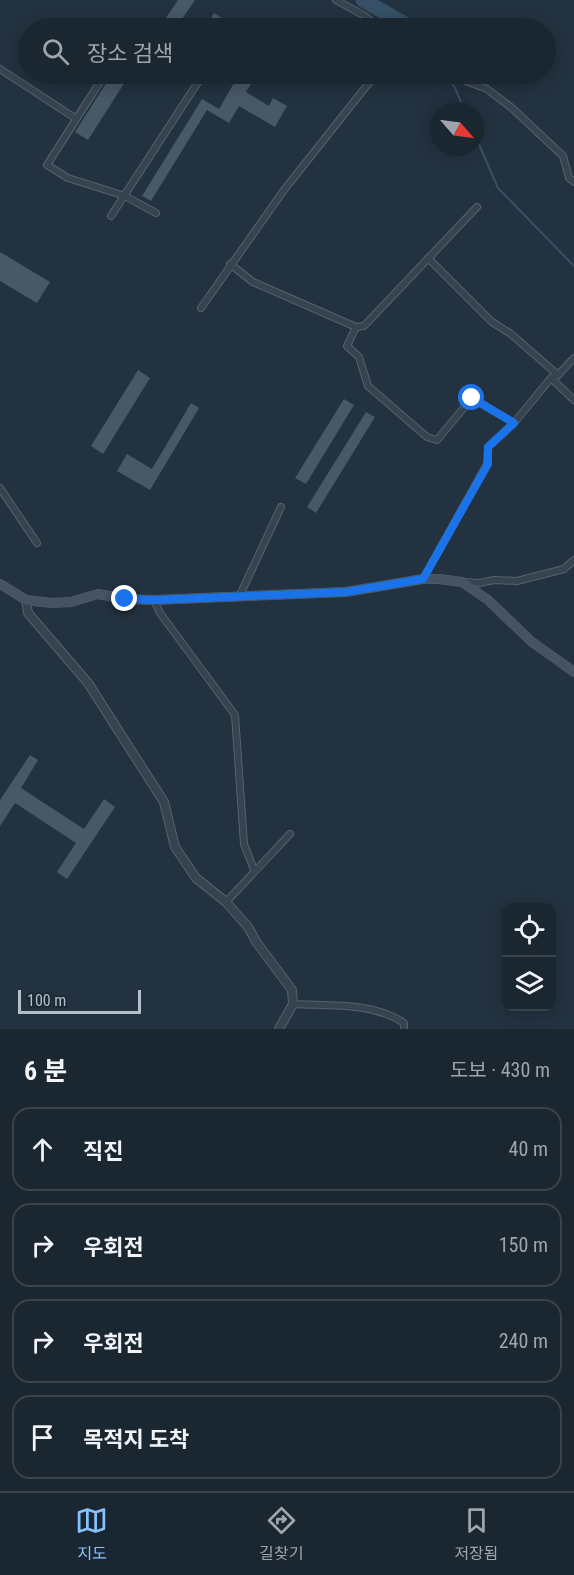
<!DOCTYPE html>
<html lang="ko">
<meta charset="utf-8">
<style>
body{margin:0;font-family:"Roboto Condensed","Noto Sans KR",sans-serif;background:#27323c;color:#f1f3f6}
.controls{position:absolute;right:18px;bottom:18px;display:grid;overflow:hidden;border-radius:12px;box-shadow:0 3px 15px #0003}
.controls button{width:54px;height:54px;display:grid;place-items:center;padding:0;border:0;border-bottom:2px solid #38434c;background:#1a2630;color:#f1f3f6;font:30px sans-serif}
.compass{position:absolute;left:430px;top:102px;width:54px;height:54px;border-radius:50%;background:#1a2630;box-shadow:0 3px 15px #0003;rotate:118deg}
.scale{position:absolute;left:18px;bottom:15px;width:123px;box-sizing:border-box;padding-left:6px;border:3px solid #b4bfca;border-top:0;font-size:16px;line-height:21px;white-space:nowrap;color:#b4bfca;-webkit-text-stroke:4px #1c2934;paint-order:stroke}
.stop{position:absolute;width:18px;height:18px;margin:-14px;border:4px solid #1a73e8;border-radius:50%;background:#fff}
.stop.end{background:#1a73e8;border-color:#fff;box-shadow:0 2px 6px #0008}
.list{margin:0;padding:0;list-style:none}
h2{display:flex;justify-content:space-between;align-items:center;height:78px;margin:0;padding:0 24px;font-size:26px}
h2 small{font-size:20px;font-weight:400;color:#9fa5ab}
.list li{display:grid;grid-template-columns:39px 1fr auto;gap:18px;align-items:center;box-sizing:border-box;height:84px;margin:0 12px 12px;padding:0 12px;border:2px solid #38434c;border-radius:18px}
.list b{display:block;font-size:22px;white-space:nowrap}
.list em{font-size:20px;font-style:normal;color:#9fa5ab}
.icon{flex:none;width:33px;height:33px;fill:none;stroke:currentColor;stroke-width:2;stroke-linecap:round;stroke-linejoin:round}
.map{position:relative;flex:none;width:574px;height:1029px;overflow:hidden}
.search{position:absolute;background:#1a2630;box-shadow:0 3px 15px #0003;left:18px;right:18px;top:18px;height:66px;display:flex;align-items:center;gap:15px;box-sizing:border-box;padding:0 21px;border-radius:33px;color:#9fa5ab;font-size:22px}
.sheet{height:462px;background:#1a2630}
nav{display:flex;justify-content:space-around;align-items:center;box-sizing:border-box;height:84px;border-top:2px solid #38434c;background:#1a2630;font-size:16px;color:#9fa5ab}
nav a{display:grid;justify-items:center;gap:3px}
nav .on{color:#86c0fd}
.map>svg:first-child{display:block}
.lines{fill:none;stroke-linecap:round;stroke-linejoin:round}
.stream{stroke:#365067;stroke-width:2}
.river{stroke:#365067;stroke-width:15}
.building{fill:#475866}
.minor-casing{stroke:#55626d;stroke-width:8}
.tertiary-casing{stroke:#55626d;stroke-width:10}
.secondary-casing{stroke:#55626d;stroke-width:10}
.minor{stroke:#37444f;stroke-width:6}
.tertiary{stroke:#37444f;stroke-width:8}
.secondary{stroke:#455363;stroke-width:9}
.route{stroke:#1a73e8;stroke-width:8}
</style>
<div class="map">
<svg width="574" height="1029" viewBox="0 0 574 1029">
<rect width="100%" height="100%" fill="#233240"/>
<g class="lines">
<g class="stream">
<polyline points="447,76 454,86 465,111"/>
<polyline points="475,135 498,188 574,266"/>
</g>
<polyline class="river" points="363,0 412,28"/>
</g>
<g class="building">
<polygon points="178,0 195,0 176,28 159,28"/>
<polygon points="214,13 225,20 219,28 205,28"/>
<polygon points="112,74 130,74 88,140 75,132"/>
<polygon points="239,74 245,74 254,79 246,92 269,106 273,98 287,106 275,127 239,106 229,123 207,110 151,201 142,196 202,99 219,109"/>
<polygon points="0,252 50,282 37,303 0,281"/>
<polygon points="138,370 150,378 103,454 91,446"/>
<polygon points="344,399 354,405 306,484 295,478"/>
<polygon points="191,403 199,408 150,490 117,471 127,454 152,469"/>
<polygon points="366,412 375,417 316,513 307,507"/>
<polygon points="30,755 38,760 21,788 84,829 104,799 115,807 67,879 57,872 76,843 15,803 0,826 0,800"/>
</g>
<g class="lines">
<defs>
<g id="minor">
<polyline points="336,0 365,16 380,28"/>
<polyline points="0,69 75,118"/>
<polyline points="105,74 47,165 68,178 125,196 156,213"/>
<polyline points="423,74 427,76 450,75 487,89 512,108 563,156 569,178 574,182"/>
<polyline points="111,216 198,82 183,74"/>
<polyline points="428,258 492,322 511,334 558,375"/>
<polyline points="230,264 253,282 356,327 364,326 477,207"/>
<polyline points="201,308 284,190 376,74"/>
<polyline points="356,327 347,346 359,357 368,386 427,437 437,440 472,398 514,423"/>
<polyline points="551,378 574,400"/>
<polyline points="0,488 37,543"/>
<polyline points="423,579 487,464 488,447 514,423 551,378 558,375 574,358"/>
<polyline points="465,582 479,583 494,580 517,581 564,569 574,560"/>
<polyline points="240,595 281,507"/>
<polyline points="154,600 160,613 235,715 244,844 254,870"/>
<polyline points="226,902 290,834"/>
<path d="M293 1004C330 1006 373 1002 404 1023V1029"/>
</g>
<polyline id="tertiary" points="26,600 28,613 88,683 164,802 175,847 196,878 226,902 248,927 257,943 292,990 293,1004 279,1029"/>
<polyline id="secondary" points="0,584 26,600 52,603 71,602 98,594 125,599 154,600 346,592 423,579 439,579 462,582 488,600 532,642 574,672"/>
</defs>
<use href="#minor" class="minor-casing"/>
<use href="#tertiary" class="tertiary-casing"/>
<use href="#secondary" class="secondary-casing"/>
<use href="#minor" class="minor"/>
<use href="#tertiary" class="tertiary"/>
<use href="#secondary" class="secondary"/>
</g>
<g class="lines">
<polyline class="route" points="125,599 154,600 346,592 423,579 488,464 488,447 514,423 472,398"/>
</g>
</svg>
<div class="controls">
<button><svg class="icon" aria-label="locate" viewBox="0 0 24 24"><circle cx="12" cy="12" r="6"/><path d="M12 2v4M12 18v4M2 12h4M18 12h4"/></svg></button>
<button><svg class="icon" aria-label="layers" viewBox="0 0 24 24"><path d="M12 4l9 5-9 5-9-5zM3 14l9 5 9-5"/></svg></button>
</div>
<svg class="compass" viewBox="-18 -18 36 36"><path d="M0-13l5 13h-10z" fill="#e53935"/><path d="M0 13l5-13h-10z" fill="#9fa5ab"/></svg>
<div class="scale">100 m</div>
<div class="stop" style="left:472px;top:398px"></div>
<div class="stop end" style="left:125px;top:599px"></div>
<div class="search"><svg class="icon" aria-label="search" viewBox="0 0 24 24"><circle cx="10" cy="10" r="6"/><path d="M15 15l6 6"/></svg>장소 검색</div>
</div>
<section class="sheet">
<h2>6 분<small>도보 · 430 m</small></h2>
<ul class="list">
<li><svg class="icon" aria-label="ahead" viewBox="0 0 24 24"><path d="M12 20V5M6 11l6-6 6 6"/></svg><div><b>직진</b></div><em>40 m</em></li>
<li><svg class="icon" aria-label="right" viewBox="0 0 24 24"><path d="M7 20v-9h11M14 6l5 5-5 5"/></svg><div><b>우회전</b></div><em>150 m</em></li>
<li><svg class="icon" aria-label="right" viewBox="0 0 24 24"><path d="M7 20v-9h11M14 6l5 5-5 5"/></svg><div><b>우회전</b></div><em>240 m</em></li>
<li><svg class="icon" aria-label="arrive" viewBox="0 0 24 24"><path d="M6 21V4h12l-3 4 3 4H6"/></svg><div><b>목적지 도착</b></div></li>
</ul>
</section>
<nav>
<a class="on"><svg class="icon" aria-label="map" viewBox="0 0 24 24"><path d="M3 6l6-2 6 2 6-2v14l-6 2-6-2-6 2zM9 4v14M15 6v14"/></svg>지도</a>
<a><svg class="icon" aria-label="directions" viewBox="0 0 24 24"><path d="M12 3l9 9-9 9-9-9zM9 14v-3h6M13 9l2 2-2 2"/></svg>길찾기</a>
<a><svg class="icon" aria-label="saved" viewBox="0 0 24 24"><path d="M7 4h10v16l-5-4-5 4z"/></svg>저장됨</a>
</nav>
